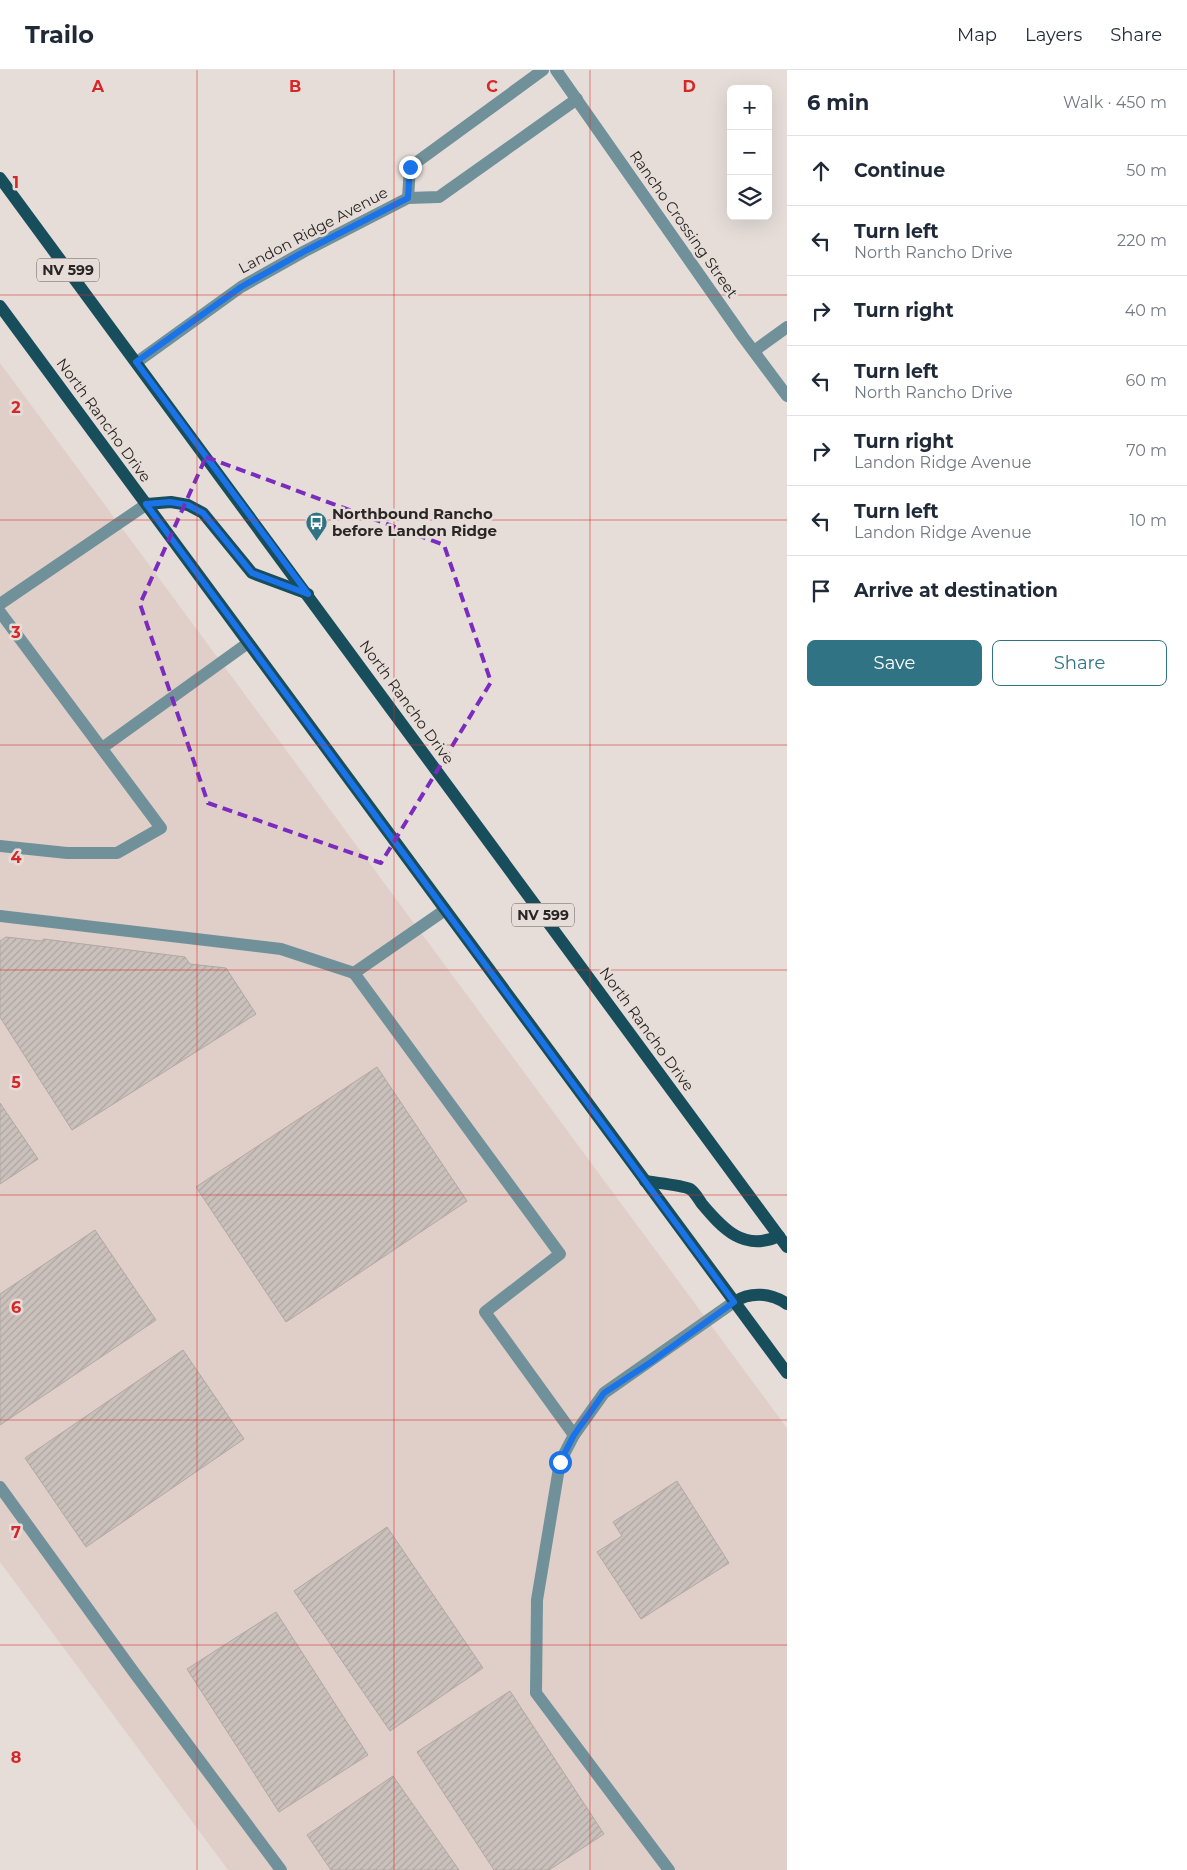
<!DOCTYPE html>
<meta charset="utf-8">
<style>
body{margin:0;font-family:Montserrat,sans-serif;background:#f6f6f7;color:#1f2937}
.controls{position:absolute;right:15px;top:15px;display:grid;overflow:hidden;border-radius:8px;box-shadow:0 5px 20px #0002}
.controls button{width:45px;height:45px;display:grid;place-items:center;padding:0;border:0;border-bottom:1px solid #e0e1e3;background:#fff;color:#1f2937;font:25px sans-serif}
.stop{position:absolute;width:15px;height:15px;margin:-11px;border:4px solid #1a73e8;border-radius:50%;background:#fff}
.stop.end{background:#1a73e8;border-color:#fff;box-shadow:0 1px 5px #0008}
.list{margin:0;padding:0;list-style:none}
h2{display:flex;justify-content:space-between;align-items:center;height:65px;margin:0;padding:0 20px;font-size:21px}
h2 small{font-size:16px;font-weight:400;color:#747a83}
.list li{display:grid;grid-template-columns:32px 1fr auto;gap:15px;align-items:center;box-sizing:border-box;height:70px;padding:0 20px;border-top:1px solid #e0e1e3}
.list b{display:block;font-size:19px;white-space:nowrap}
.list p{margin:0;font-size:16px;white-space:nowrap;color:#747a83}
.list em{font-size:16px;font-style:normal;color:#747a83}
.actions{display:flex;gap:10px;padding:15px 20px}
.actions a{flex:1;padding:11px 0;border:1px solid #307384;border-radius:8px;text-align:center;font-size:18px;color:#307384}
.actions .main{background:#307384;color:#fff}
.icon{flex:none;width:28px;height:28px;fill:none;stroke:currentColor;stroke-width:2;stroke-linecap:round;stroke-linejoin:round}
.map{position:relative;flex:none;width:787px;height:1800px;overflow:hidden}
header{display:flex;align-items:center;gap:30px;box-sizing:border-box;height:70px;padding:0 25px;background:#fff;border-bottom:1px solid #e0e1e3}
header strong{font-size:24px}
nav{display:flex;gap:28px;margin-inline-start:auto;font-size:18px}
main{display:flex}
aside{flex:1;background:#fff}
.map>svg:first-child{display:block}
.built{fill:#e0cfc8}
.building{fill:url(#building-hatch);stroke:#b1a8a4}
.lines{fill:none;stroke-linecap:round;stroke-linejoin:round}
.minor{stroke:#70919a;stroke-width:12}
.major{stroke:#184e5b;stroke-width:12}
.route{stroke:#1a73e8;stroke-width:6}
.marked{fill:none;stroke:#7b2cbf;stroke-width:4;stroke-dasharray:10 6;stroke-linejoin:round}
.grid{fill:none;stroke:#d62828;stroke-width:1;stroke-opacity:0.55}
.labels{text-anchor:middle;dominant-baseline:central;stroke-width:5;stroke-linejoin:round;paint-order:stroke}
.shield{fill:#e6ddd9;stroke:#625d5b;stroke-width:1}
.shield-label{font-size:14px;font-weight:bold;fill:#2a2625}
.street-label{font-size:15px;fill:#2a2625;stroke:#e6ddd9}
.poi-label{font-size:15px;font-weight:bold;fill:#2a2625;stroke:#e6ddd9;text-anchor:start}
.grid-label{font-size:16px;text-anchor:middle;font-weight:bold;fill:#d62828;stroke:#e6ddd9;stroke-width:5;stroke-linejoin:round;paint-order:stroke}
</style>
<header>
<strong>Trailo</strong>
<nav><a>Map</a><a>Layers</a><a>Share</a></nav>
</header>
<main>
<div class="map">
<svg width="787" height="1800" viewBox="0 0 787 1800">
<defs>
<pattern id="building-hatch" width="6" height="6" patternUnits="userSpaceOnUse" patternTransform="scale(1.25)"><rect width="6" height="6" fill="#cac0bc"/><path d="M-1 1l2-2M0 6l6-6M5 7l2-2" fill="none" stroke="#aea5a1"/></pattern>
</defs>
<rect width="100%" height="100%" fill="#e6ddd9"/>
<polygon class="built" points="0,293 787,1358 787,1800 228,1800 0,1492"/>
<g class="building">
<polygon points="6,867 41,871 44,869 185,887 190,894 226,898 256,944 72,1060 0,947 0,871"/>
<polygon points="377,997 467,1131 286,1252 196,1117"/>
<polygon points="0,1033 38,1089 0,1114"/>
<polygon points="95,1160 156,1250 0,1355 0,1224"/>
<polygon points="183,1280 244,1369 86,1477 25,1388"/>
<polygon points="677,1411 729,1493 641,1549 597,1482 622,1466 613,1452"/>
<polygon points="387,1457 483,1598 390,1661 294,1521"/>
<polygon points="276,1542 368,1685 279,1742 187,1599"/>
<polygon points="510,1621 604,1764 549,1800 494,1800 417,1682"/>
<polygon points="393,1706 459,1800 331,1800 307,1765"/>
</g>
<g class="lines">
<g class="minor">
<polyline points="556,0 743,267 787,326"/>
<polyline points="408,128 410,97 543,0"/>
<polyline points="754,281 787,257"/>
<polyline points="137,292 241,217 305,181 408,128 439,127 577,29"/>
<polyline points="0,534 147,434"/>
<polyline points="0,542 161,758 117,783 67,783 0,776"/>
<polyline points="102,678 248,573"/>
<polyline points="0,846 281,879 354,903 445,840"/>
<polyline points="354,903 560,1184 485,1242 574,1365"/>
<polyline points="0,1417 133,1601 281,1800"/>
<polyline points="669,1800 536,1623 537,1530 560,1392 574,1365 604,1323 734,1232"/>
</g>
<g class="major">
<polyline points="0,108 787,1177"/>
<polyline points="0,236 787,1303"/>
<polyline points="147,434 171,432 188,435 203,443 252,503 308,524"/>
<path d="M645 1111C656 1113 681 1115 690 1119 695 1122 699 1130 702 1134 723 1159 744 1182 779 1166"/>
<path d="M734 1232C751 1221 771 1223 787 1234"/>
</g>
</g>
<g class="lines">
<polyline class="route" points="410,97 408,128 305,181 241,217 136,292 308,524 252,503 203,443 188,435 170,432 146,434 734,1232 651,1292 604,1323 574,1365 560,1392"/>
</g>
<path class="marked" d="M206 387 444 475 491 612 381 793 208 733 140 534Z"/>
<path class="grid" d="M197 0V1800M394 0V1800M590 0V1800M0 225H787M0 450H787M0 675H787M0 900H787M0 1125H787M0 1350H787M0 1575H787"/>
<defs>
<symbol id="bus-pin" viewBox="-11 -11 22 30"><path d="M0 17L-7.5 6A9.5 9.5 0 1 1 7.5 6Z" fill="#307384" stroke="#e6ddd9"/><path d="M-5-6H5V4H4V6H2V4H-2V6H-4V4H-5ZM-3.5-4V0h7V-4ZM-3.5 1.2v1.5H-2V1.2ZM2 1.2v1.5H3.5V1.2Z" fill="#fff"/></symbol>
</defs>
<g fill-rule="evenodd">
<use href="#bus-pin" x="304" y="440" width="25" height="34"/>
</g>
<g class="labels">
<g class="shield">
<rect x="37" y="188.5" width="62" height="23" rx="4"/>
<rect x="512" y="833.5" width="62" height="23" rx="4"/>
</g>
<g class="shield-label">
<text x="68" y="200">NV 599</text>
<text x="543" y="845">NV 599</text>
</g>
<g class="street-label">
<text transform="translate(684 154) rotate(55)">Rancho Crossing Street</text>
<text transform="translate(313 160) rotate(-28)">Landon Ridge Avenue</text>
<text transform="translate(104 350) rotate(54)">North Rancho Drive</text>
<text transform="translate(407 632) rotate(54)">North Rancho Drive</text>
<text transform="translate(647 959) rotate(54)">North Rancho Drive</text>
</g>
<g class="poi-label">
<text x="332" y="443">Northbound Rancho<tspan x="332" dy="17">before Landon Ridge</tspan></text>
</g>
</g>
<g class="grid-label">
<text x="98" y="22">A</text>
<text x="295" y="22">B</text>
<text x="492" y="22">C</text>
<text x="689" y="22">D</text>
<text x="16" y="118">1</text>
<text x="16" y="343">2</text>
<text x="16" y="568">3</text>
<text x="16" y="793">4</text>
<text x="16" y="1018">5</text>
<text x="16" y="1243">6</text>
<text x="16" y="1468">7</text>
<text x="16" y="1693">8</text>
</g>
</svg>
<div class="controls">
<button>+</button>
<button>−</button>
<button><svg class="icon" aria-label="layers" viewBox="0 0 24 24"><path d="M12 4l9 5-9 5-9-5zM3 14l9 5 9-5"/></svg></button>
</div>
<div class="stop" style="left:560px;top:1392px"></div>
<div class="stop end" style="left:410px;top:97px"></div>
</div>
<aside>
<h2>6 min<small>Walk · 450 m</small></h2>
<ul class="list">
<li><svg class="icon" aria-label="ahead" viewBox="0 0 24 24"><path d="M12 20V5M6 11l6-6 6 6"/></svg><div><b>Continue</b></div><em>50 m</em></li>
<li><svg class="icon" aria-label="left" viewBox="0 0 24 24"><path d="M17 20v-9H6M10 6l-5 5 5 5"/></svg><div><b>Turn left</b><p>North Rancho Drive</p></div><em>220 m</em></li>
<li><svg class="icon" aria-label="right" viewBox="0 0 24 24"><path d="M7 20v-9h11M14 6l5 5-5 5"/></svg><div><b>Turn right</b></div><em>40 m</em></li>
<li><svg class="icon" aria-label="left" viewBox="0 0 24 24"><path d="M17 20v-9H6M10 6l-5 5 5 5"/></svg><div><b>Turn left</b><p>North Rancho Drive</p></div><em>60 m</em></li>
<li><svg class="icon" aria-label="right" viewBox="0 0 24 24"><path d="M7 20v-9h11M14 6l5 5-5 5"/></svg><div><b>Turn right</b><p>Landon Ridge Avenue</p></div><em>70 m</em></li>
<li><svg class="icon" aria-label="left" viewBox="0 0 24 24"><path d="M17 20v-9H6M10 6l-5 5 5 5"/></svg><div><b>Turn left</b><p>Landon Ridge Avenue</p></div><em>10 m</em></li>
<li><svg class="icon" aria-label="arrive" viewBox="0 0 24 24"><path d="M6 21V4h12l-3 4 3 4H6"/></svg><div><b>Arrive at destination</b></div></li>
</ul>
<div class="actions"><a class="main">Save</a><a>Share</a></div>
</aside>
</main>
